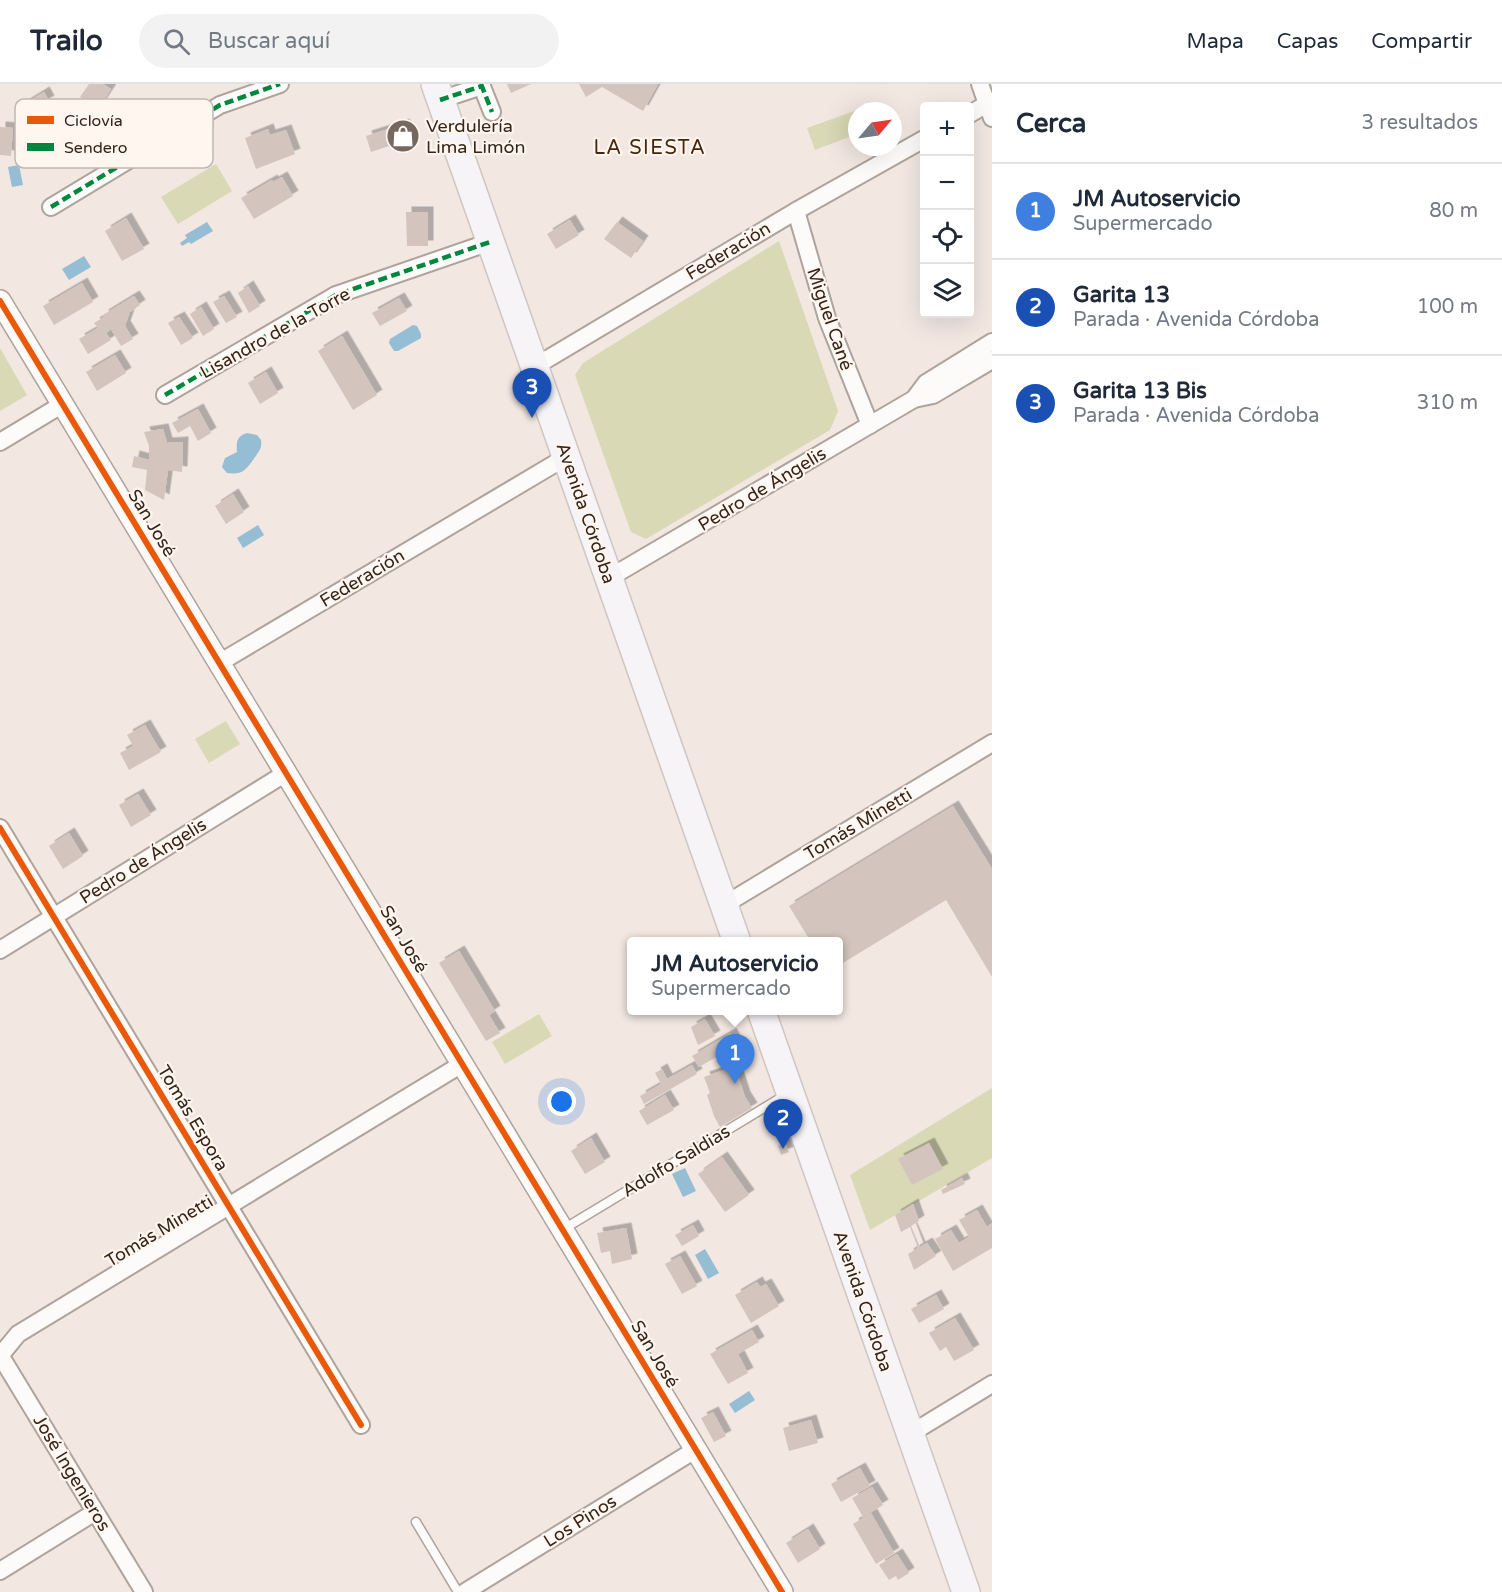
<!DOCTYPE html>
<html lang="es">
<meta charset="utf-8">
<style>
body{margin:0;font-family:"Varela Round",sans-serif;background:#f2f2f3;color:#1f2937}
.controls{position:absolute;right:18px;top:18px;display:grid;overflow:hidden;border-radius:6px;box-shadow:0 6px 24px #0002}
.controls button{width:54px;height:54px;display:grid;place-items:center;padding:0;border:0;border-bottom:2px solid #e0e1e3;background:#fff;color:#1f2937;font:30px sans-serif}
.compass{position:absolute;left:848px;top:18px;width:54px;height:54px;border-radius:50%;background:#fff;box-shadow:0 6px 24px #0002;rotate:61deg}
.you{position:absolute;left:562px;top:1018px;width:21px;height:21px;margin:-15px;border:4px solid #fff;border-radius:50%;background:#1a73e8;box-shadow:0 0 0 9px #1a73e833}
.badge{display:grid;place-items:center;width:39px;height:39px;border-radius:50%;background:#0f766e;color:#fff;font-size:20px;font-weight:700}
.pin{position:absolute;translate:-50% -50px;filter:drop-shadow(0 2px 3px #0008)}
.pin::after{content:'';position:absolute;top:32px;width:21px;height:18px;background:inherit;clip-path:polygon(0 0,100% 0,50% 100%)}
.popup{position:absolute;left:627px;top:853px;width:216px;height:78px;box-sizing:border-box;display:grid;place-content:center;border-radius:6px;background:#fff;filter:drop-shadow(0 2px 4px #0005);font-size:20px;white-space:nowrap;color:#747a83}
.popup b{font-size:22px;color:#1f2937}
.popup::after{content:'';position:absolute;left:50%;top:100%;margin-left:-12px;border:12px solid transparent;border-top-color:#fff}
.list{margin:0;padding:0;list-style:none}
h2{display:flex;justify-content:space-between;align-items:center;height:78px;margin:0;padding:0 24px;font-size:26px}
h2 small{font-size:20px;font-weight:400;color:#747a83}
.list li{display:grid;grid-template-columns:39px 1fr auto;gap:18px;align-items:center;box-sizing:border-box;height:96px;padding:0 24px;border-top:2px solid #e0e1e3}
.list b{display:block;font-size:22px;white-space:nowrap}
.list p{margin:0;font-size:20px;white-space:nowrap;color:#747a83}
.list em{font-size:20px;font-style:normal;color:#747a83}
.icon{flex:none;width:33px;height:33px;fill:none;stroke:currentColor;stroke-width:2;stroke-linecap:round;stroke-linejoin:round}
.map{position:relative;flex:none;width:992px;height:1508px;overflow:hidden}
header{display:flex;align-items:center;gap:36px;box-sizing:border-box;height:84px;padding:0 30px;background:#fff;border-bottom:2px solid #e0e1e3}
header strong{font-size:28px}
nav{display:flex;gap:33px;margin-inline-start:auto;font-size:21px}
.search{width:420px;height:54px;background:#f2f2f3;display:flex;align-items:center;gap:15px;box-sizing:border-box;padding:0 21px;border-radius:33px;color:#747a83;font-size:22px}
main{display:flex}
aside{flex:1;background:#fff}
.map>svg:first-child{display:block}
.green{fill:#d9d9b6}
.water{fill:#95bdd4}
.building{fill:#d3c5bd;filter:url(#shadow)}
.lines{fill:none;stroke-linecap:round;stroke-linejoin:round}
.service-casing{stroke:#afa39b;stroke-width:11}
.minor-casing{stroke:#afa39b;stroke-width:20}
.tertiary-casing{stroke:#afa39b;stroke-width:24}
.primary-casing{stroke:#cec6c2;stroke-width:30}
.service{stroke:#fdfbfa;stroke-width:8}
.minor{stroke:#fdfbfa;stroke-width:16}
.tertiary{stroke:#fdfbfa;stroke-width:21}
.primary{stroke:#f6f4f7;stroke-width:27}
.quiet{stroke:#00873e;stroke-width:4.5;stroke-dasharray:9 4.5;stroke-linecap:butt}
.cycleway-casing{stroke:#fff6f0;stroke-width:10}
.cycleway{stroke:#e8590c;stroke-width:6}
.labels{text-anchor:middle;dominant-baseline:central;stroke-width:4.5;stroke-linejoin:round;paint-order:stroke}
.poi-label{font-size:18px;fill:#352419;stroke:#fff6f0;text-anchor:start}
.street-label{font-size:18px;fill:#352419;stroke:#fff6f0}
.neighbourhood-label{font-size:20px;letter-spacing:1.5px;fill:#48250a;stroke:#fff6f0}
.key{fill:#fff6f0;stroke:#c2b7b0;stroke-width:1.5}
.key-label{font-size:16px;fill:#352419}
</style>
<header>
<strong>Trailo</strong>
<div class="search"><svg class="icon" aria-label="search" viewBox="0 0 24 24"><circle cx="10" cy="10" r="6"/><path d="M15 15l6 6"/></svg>Buscar aquí</div>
<nav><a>Mapa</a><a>Capas</a><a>Compartir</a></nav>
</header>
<main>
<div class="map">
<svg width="992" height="1508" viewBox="0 0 992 1508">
<defs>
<filter id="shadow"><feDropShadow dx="5.5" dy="-5.5" stdDeviation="0" flood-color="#0004"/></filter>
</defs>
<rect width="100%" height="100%" fill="#f2e7e1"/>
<g class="green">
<polygon points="857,26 857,50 815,66 807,44"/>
<polygon points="216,80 232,107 178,140 161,113"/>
<polygon points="779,157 838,327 830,346 646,455 631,448 575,291 583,279"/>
<polygon points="0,264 27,311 0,327"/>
<polygon points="226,637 240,660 209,679 195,655"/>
<polygon points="539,930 552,952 505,980 492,958"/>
<polygon points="992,1004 992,1074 870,1146 850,1091"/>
</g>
<g class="water">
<polygon points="19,81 23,101 12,103 8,83"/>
<polygon points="207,138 213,147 191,160 189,158 182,162 180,159 187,154 185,151"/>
<polygon points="84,172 91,183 69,196 62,185"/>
<polygon points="413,241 417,242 421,250 421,254 398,267 394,267 389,259 390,255"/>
<path d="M247 349 257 351 261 356C262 364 260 366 255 373 246 386 243 391 227 389L222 383 225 374 237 368C236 358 237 352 247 349Z"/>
<polygon points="258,441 264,451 243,464 237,454"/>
<polygon points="685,1084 696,1107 683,1113 672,1090"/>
<polygon points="705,1165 719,1189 708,1195 695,1171"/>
<polygon points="749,1307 755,1316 735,1329 729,1320"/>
</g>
<g class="building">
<polygon points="89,0 103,0 111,5 98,25 80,13"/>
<polygon points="507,0 531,0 511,9"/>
<polygon points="579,0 658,0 643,27 602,3 586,13"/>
<polygon points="44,8 49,17 36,24 46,40 32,48 18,24"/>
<polygon points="404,40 410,55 371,68 366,52"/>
<polygon points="0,43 13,44 11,72 0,71"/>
<polygon points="268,45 270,51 286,46 295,70 256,85 245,54"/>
<polygon points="282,93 293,112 254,135 241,114 272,96 273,98"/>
<polygon points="406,128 428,128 428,162 407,162"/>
<polygon points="126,134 144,165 122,177 105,147"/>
<polygon points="570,136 579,151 556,165 547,150"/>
<polygon points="617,138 643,157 631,174 604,155"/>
<polygon points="82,199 93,218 54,241 43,222"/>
<polygon points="248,202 260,222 249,229 238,209"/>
<polygon points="134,212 140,221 130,228 125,242 133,255 121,262 111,245 106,249 111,256 88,270 79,255 98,244 94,239 104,233 103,231"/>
<polygon points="224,212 237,233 226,239 213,218"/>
<polygon points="399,214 407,227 380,242 372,229"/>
<polygon points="201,223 214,245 203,252 190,230"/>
<polygon points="179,233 193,254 181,261 168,239"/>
<polygon points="342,252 377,311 353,326 318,267"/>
<polygon points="115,271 126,289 97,307 86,288"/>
<polygon points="266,288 278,309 260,320 248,299"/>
<polygon points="198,325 211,349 198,357 190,342 178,349 172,339"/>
<polygon points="163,345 167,359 183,358 182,388 168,386 164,416 145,406 147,386 132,383 134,372 149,376 149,362 144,348"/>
<polygon points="233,410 244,428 226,440 215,422"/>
<polygon points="145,641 161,668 129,686 120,669 133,662 127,651"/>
<polygon points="138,710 151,731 131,743 119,721"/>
<polygon points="953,722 992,785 992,893 946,816 838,882 838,858 811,858 789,822"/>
<polygon points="69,749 83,772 63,785 49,762"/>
<polygon points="459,867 495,927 489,931 500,949 486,957 439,879"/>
<polygon points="705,935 715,952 698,961 691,943"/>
<polygon points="731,949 737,961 699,983 692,972"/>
<polygon points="692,981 697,990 644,1020 640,1012 661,1000 655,989 662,985 667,995"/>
<polygon points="735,982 745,1013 752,1024 720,1043 714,1032 707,1011 710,1009 704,993"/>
<polygon points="665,1011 674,1026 647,1041 639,1027"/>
<polygon points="591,1054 605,1078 585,1090 571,1067"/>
<polygon points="785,1059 789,1068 781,1071 778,1062"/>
<polygon points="929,1059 943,1085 912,1101 898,1075"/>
<polygon points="722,1073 749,1111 725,1128 698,1090"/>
<polygon points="962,1094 965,1100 943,1110 941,1106"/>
<polygon points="913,1120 919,1137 911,1142 920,1163 927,1159 936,1172 914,1186 908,1170 918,1164 910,1143 901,1148 895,1131"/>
<polygon points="977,1126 987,1143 992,1139 992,1164 953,1187 935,1155 951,1146 959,1159 969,1153 959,1136"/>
<polygon points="693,1141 699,1152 682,1162 675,1151"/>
<polygon points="626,1144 632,1175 612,1180 610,1167 601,1169 597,1149"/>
<polygon points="680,1172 697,1202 682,1210 665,1180"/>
<polygon points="757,1198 760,1203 766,1200 779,1222 751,1239 735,1211"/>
<polygon points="936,1211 944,1225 919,1239 911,1225"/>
<polygon points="955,1234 974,1266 954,1277 946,1263 940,1267 929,1249"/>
<polygon points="752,1246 759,1258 738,1270 748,1289 728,1300 710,1270"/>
<polygon points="713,1328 726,1352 714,1358 701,1334"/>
<polygon points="811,1336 818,1359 789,1367 783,1344"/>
<polygon points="860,1384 870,1402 841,1418 831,1400"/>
<polygon points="872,1403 883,1421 863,1433 852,1414"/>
<polygon points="871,1429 894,1469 876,1480 853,1440"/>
<polygon points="808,1445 820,1465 798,1479 786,1459"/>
<polygon points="897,1470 909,1489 898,1496 896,1492 889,1496 879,1481"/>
</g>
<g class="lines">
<defs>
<g id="service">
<polyline points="562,1146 787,1010"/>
<polyline points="416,1438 458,1508"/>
</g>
<g id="minor">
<polyline points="481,0 492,28"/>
<polyline points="980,0 992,34"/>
<polyline points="440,16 482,2"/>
<polyline points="970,30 992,17"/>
<polyline points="51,123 220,21 280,0"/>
<polyline points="796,127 827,234 870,341"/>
<polyline points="534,283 796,127 924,55"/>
<polyline points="165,311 336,211 490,158"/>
<polyline points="914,315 926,299 992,258"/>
<polyline points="0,358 63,320"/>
<polyline points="609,494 914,315 933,311 992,276"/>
<polyline points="219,579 566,373"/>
<polyline points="0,744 361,1341"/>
<polyline points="724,821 992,659"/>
<polyline points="0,866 286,689"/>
<polyline points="0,1271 144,1508"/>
<polyline points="0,1272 18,1250 462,980"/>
<polyline points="910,1350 992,1300"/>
<polyline points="0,1487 95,1428"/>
<polyline points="465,1508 695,1366"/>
</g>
<polyline id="tertiary" points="0,217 782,1508"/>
<g id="primary">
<polyline points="435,0 737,858"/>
<polyline points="761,926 966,1508"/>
</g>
</defs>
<use href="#service" class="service-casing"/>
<use href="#minor" class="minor-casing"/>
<use href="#tertiary" class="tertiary-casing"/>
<use href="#primary" class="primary-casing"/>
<use href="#service" class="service"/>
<use href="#minor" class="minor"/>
<use href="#tertiary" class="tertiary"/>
<use href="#primary" class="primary"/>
<g class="quiet">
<polyline points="481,0 492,28"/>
<polyline points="440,16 482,2"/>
<polyline points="51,123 220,21 280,0"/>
<polyline points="165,311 336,211 490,158"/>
</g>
<defs>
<g id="cycleway">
<polyline points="0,217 782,1508"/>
<polyline points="0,744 361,1341"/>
</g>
</defs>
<use href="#cycleway" class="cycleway-casing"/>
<use href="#cycleway" class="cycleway"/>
</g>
<defs>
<symbol id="shop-disc" viewBox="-11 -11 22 22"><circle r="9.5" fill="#77685f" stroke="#fff6f0"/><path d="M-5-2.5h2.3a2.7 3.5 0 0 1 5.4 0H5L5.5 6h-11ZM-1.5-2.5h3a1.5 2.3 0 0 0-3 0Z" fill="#fff"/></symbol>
</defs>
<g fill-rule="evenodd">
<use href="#shop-disc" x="384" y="33" width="38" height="38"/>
</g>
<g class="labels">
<g class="poi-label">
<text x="426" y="42">Verdulería<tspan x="426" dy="21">Lima Limón</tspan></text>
</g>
<g class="street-label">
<text transform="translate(728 167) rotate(-31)">Federación</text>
<text transform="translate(830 235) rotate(71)">Miguel Cané</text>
<text transform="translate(275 249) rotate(-29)">Lisandro de la Torre</text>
<text transform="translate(762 405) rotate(-31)">Pedro de Ángelis</text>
<text transform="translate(586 429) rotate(71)">Avenida Córdoba</text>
<text transform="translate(152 439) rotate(59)">San José</text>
<text transform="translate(362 494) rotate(-31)">Federación</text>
<text transform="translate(858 740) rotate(-31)">Tomás Minetti</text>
<text transform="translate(143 777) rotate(-32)">Pedro de Ángelis</text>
<text transform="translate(404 855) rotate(59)">San José</text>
<text transform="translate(193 1034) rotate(59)">Tomás Espora</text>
<text transform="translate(676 1077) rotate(-31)">Adolfo Saldias</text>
<text transform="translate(159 1147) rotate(-31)">Tomás Minetti</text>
<text transform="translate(863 1217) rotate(71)">Avenida Córdoba</text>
<text transform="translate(655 1270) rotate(59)">San José</text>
<text transform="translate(72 1389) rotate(59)">José Ingenieros</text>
<text transform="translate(580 1437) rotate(-32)">Los Pinos</text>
</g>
<g class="neighbourhood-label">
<text x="650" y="64">LA SIESTA</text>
</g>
</g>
<rect x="15" y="15" width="198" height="69" rx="9" class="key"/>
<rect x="27" y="32" width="27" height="8" fill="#e8590c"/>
<rect x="27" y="59" width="27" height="8" fill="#00873e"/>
<g class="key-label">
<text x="64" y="42">Ciclovía</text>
<text x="64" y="69">Sendero</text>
</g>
</svg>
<div class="controls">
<button>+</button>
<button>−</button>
<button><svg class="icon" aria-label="locate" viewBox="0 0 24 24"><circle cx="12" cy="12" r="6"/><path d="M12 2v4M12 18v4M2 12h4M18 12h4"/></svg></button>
<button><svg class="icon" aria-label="layers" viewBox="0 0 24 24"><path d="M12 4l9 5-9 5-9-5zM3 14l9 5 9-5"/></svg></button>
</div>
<svg class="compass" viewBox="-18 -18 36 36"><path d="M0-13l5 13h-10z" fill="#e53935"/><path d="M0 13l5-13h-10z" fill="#747a83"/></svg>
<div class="you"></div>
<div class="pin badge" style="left:735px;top:1000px;background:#3f7fe0">1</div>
<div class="popup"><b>JM Autoservicio</b>Supermercado</div>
<div class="pin badge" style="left:783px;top:1065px;background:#1a4fb4">2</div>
<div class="pin badge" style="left:532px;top:334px;background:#1a4fb4">3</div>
</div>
<aside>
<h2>Cerca<small>3 resultados</small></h2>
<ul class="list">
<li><span class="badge" style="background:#3f7fe0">1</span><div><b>JM Autoservicio</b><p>Supermercado</p></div><em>80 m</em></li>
<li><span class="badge" style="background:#1a4fb4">2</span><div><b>Garita 13</b><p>Parada · Avenida Córdoba</p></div><em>100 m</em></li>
<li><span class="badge" style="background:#1a4fb4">3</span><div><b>Garita 13 Bis</b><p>Parada · Avenida Córdoba</p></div><em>310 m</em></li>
</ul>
</aside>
</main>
